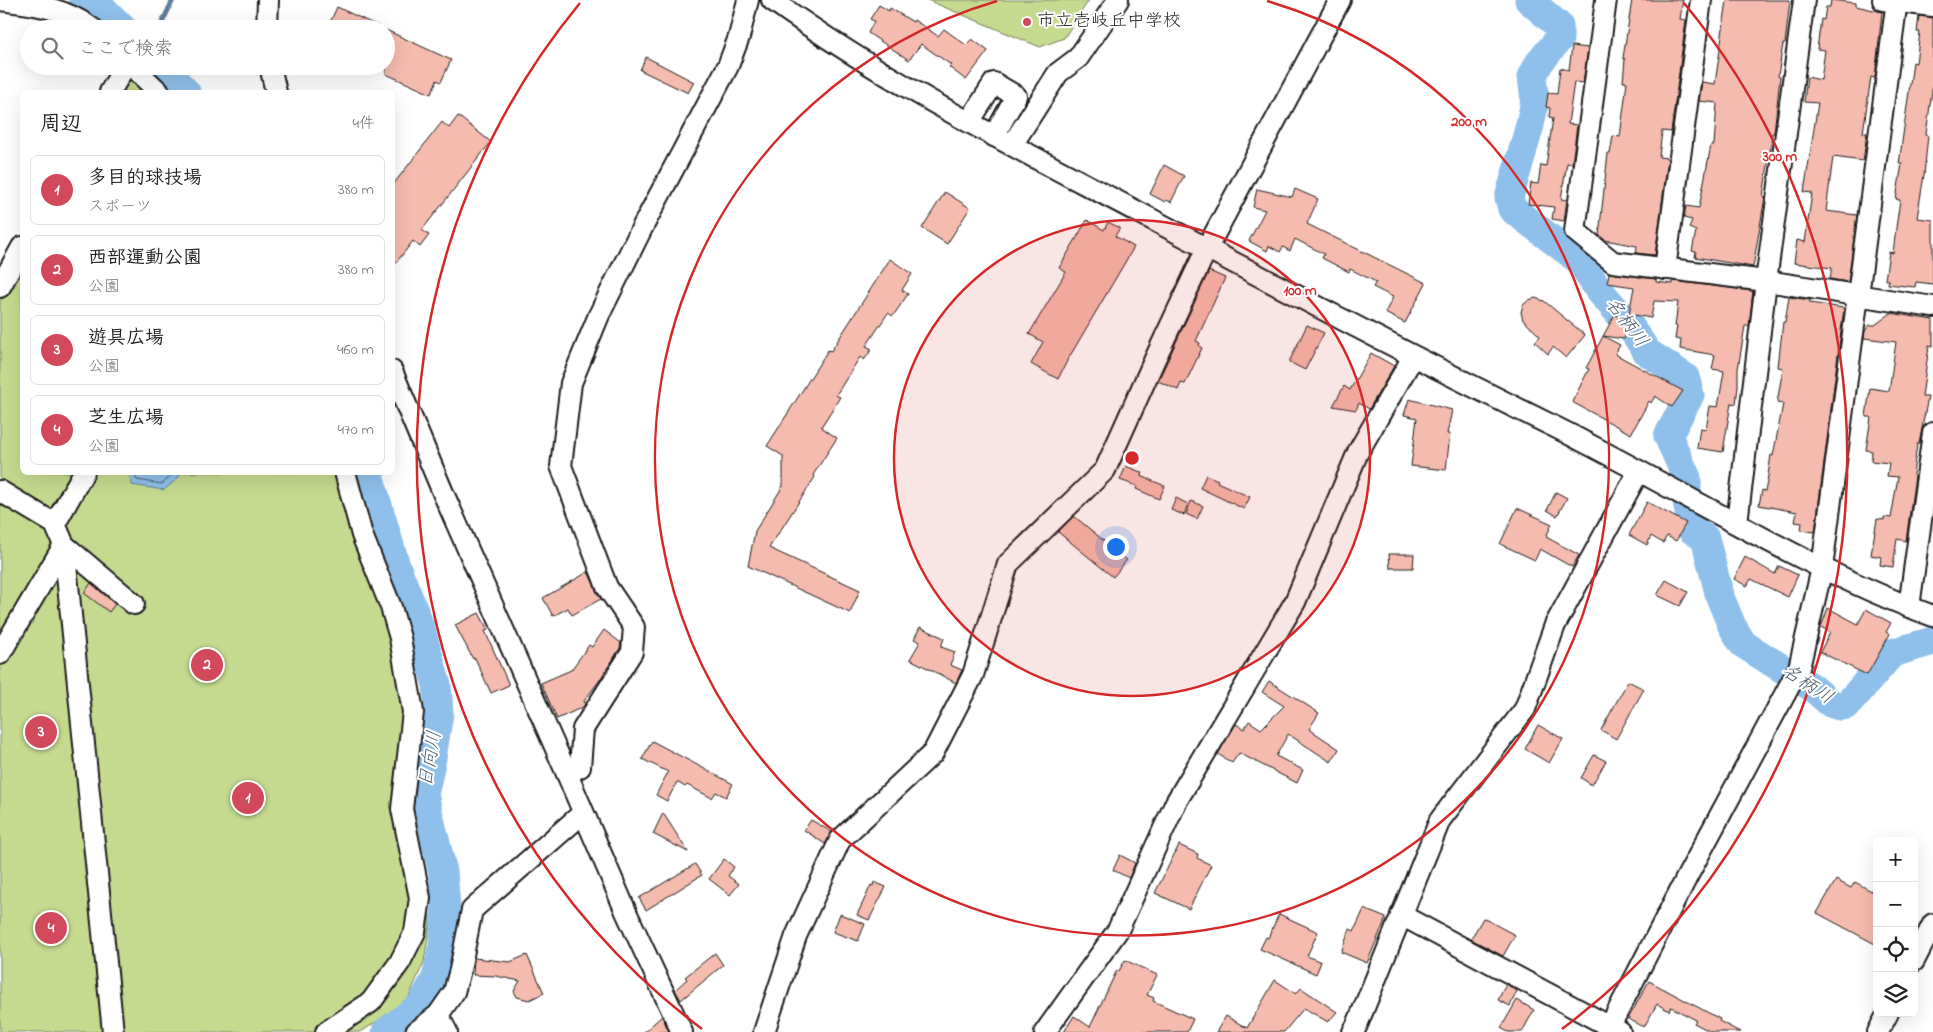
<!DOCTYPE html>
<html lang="ja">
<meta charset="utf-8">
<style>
body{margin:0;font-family:"Indie Flower","Klee One",sans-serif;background:#f6f6f6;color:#202124}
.controls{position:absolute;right:15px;bottom:15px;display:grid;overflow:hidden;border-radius:8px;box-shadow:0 5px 20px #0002}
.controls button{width:45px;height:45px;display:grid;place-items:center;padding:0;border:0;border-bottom:1px solid #e0e0e0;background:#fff;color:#202124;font:25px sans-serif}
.you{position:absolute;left:1115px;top:546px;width:18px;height:18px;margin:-12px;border:4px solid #fff;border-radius:50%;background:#1a73e8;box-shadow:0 0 0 8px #1a73e833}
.badge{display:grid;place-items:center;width:32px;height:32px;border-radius:50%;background:#d1495b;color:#fff;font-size:16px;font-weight:700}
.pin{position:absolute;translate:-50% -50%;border:2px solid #fff;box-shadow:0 1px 5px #0006}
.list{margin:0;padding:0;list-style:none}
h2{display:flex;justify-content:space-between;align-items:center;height:65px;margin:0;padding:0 20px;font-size:21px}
h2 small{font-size:16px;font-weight:400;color:#757577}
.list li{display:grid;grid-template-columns:32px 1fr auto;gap:15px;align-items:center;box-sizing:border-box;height:70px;margin:0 10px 10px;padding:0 10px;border:1px solid #e0e0e0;border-radius:8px}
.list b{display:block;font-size:19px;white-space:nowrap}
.list p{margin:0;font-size:16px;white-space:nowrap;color:#757577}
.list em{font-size:16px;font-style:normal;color:#757577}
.icon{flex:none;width:28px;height:28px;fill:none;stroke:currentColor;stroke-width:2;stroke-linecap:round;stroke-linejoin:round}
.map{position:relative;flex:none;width:1933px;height:1032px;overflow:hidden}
.search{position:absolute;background:#fff;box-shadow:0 5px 20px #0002;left:20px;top:20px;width:375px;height:55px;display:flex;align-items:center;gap:12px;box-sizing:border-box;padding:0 18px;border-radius:28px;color:#757577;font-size:19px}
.panel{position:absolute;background:#fff;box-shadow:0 5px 20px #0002;left:20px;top:90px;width:375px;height:385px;border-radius:8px}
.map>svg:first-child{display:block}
.green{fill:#c5da8f;stroke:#707b56}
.water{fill:#8fc0eb;stroke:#617e98}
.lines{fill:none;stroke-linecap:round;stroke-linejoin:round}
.shore{stroke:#4a5e6f;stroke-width:1}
.stream{stroke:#617e98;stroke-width:5}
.river{stroke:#8fc0eb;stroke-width:29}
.building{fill:#f5bbae;stroke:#1c1c1c}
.minor-casing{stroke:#1c1c1c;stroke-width:24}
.minor{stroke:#fff;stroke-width:20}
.ring{fill:none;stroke:#d62828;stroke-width:2.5}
.poi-dot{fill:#d1495b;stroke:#fff;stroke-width:2}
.labels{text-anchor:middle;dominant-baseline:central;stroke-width:4;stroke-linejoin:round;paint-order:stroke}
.poi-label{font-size:18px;fill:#1c1c1c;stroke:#fff;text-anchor:start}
.water-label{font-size:19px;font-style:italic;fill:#4a5e6f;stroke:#fff}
.centre{fill:#d62828;stroke:#fff;stroke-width:2.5}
.ring-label{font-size:15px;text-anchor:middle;font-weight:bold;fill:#d62828;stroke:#fff;stroke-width:4;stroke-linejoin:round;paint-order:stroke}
</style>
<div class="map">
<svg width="1933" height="1032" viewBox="0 0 1933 1032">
<rect width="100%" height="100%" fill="#fff"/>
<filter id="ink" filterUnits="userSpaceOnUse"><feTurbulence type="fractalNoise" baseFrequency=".02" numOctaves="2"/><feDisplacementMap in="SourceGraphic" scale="10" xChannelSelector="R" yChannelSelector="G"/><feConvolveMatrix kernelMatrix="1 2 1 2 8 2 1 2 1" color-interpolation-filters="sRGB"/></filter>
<g filter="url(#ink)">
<g class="green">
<polygon points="927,0 1089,0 1064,38 1040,47"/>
<polygon points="134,66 142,66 172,92 119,92"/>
<polygon points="22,262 22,472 350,473 409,641 410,810 429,889 430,924 424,962 407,1001 361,1032 0,1032 0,302"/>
</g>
<polygon class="water" points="129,473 129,472 181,473 178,478 164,490 132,485"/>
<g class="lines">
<polyline class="shore" points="134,472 137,480 162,484 175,472"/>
<polyline class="stream" points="159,29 173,0"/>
<g class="river">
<polyline points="83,0 105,11 123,29"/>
<polyline points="1529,0 1559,26 1559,39 1539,63 1532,77 1535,100 1530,125 1509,198 1512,209 1580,261 1598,289 1630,326 1647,352 1685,377 1690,395 1668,436 1687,478 1687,501 1692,530 1705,538 1720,597 1732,626 1743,644 1813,688 1830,703 1839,706 1847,705 1892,653 1933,641"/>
<polyline points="161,66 186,92"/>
<polyline points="368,472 396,566 420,626 437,685 439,713 432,758 424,795 443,872 446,906 443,945 436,978 421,1005 386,1032"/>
</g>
</g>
<g class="building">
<polygon points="1632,0 1683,0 1680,19 1686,20 1671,132 1662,131 1659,157 1668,158 1655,255 1636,253 1637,246 1605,240 1599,235 1608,153 1610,154 1613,136 1620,137 1627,82 1623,82 1625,59 1623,58"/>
<polygon points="1727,0 1790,0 1785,44 1783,44 1778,76 1780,77 1774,133 1772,133 1771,146 1763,196 1765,197 1753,267 1695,257 1696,252 1692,251 1696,231 1689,228 1692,220 1684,218 1686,206 1699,208 1711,145 1714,145 1717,103 1699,101 1702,82 1715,84"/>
<polygon points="1831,0 1856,3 1856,6 1882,12 1875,78 1871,77 1863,133 1867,133 1863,161 1833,157 1826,211 1857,215 1848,282 1830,279 1832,268 1794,263 1797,240 1805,242 1812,193 1804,192 1818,103 1804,102 1807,77 1821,80 1825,50 1817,49 1821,19 1824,20 1826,7 1830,7"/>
<polygon points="879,5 889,11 890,8 913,22 914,20 938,36 944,29 966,45 972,39 988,51 966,80 949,67 951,65 921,44 909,60 868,33 874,21 870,19"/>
<polygon points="337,7 384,29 338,29 329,25"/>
<polygon points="1919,16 1933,18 1933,84 1926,134 1928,135 1924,175 1917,218 1933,220 1933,284 1916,282 1915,287 1888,284 1889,280 1885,280 1889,252 1893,253 1896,228 1900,200 1896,199 1902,164 1899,164 1913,62 1916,63 1920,32 1917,32"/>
<polygon points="386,30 451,60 441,82 437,80 431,94 386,74"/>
<polygon points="1572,46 1588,48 1583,83 1574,82 1568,124 1577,125 1572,164 1567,163 1561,199 1567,200 1564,221 1552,219 1554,207 1528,204 1531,183 1538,184 1541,165 1546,166 1553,118 1549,117 1550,108 1546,107 1548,93 1557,94 1560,68 1569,70"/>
<polygon points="646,57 694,82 688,93 640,70"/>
<polygon points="458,116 491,142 422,230 429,235 420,247 413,241 392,268 392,186 442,122 449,128"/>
<polygon points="1164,165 1184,176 1171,202 1166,200 1165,202 1150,194"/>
<polygon points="1257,189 1292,197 1295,189 1318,199 1307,224 1426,283 1405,323 1385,313 1393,297 1373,287 1376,282 1350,269 1349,272 1322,258 1324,254 1295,239 1290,251 1283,247 1280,252 1269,246 1267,251 1249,241 1265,210 1253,207"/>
<polygon points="945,192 970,208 947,244 922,228"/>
<polygon points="1087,220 1104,230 1108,222 1120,228 1115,236 1134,247 1067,361 1058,379 1031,364 1043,342 1029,334 1066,272 1059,268"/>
<polygon points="890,259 912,274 902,290 908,294 893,316 888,313 866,346 872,349 864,360 860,357 836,395 840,397 821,427 837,438 813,475 815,477 769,548 860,590 850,613 748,566 755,531 783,486 783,456 767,446 828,350 831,351"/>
<polygon points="1209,271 1225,278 1196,341 1200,343 1199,346 1202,348 1185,384 1181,383 1178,390 1158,381"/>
<polygon points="1609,273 1656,279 1656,282 1673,284 1673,281 1753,291 1749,326 1745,326 1738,369 1738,386 1736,404 1731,403 1723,452 1697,448 1700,428 1706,429 1710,406 1718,407 1724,371 1712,369 1715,355 1680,349 1681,340 1675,339 1677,326 1675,326 1678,302 1654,301 1651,318 1629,314 1634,287 1607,283"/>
<polygon points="1789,297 1810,300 1810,303 1844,308 1815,532 1801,530 1802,523 1795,522 1797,512 1759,505 1762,490 1765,491 1767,482 1771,455 1773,456 1783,404 1777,403 1783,368 1778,367 1783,322 1785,322"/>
<polygon points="1535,298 1544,301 1585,335 1566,358 1553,347 1548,354 1535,342 1540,336 1523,320 1521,312 1523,305 1529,300"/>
<polygon points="1891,313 1933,320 1933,347 1929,346 1922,397 1928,397 1919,444 1917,444 1913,475 1915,476 1906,541 1897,539 1893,567 1880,565 1881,557 1871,555 1877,519 1884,520 1884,517 1891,518 1898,477 1887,476 1889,463 1871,461 1872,451 1866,450 1871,417 1866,417 1870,388 1889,391 1896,342 1864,338 1865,331 1870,325 1875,325"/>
<polygon points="1615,314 1629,330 1624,339 1603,336 1620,345 1615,354 1683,391 1672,407 1655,396 1651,403 1649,401 1631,434 1572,402 1589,369 1586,368"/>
<polygon points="1307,325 1324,333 1305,370 1289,362"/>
<polygon points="1371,353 1394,366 1369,409 1359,403 1356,410 1333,406 1344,386 1350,390"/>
<polygon points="1409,399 1452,410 1447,434 1450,434 1446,470 1411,466 1417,418 1404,415"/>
<polygon points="1126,466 1143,473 1141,476 1165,486 1159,499 1136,489 1137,486 1120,480"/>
<polygon points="1206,475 1218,480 1217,482 1250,497 1244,509 1200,488"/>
<polygon points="1556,492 1567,498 1557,516 1547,510"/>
<polygon points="1176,498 1188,504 1184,515 1171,510"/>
<polygon points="1191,501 1203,506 1197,519 1186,514"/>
<polygon points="1647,502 1686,523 1676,541 1667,536 1663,543 1651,536 1647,545 1629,535"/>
<polygon points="1517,508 1552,524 1546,537 1579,555 1572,567 1540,549 1535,560 1500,544"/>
<polygon points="1074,516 1127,560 1113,577 1058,532"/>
<polygon points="1389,554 1414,554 1413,568 1390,568"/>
<polygon points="1745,557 1775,574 1779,566 1798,575 1788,597 1751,579 1747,586 1734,579"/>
<polygon points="588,572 601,599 572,615 568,608 553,616 543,598"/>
<polygon points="1666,580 1688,592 1680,606 1657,595"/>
<polygon points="91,583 115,604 109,612 84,593"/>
<polygon points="1828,608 1858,624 1866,609 1891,623 1886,632 1890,634 1867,675 1820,652 1830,632 1821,627"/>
<polygon points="479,613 488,630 485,631 509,685 491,693 475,658 473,659 455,625"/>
<polygon points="920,627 944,638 941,647 955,652 950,665 962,670 956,683 910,659 920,642 914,639"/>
<polygon points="604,630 621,643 620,648 599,681 584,701 585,704 583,707 557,719 541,683 571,670 589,645 592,647"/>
<polygon points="1269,681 1319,713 1309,729 1339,749 1331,762 1288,734 1276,756 1303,770 1297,783 1239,753 1232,763 1218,754 1236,724 1244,729 1249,721 1261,729 1284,706 1262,692"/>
<polygon points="1628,681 1644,689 1616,739 1601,730"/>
<polygon points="1538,725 1563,739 1549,763 1525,749"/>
<polygon points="652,741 733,784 726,797 716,792 712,798 687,785 685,787 677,782 667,801 656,795 668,772 642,759"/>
<polygon points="1594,755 1606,761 1592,785 1581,778"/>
<polygon points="663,813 688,852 653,834"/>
<polygon points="811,820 832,832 825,844 804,830"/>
<polygon points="1179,845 1198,854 1197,858 1211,865 1189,909 1155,893"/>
<polygon points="1120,855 1135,863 1129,878 1113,870"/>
<polygon points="724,859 734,867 728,876 739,884 730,895 709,879"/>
<polygon points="695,864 702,875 646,910 639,898"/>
<polygon points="1836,880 1851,888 1855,882 1877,894 1877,945 1817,913"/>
<polygon points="874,882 886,887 869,920 857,915 871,885 873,886"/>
<polygon points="1364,909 1386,918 1367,963 1341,952 1350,929 1354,931"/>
<polygon points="840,914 865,924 858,941 833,932"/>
<polygon points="1279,914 1318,932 1307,956 1321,962 1316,974 1260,949 1266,937 1268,938"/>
<polygon points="1483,918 1515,935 1503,956 1471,939"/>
<polygon points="715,953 723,965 681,1000 675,990 687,979 685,977"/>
<polygon points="527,955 544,993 529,1000 517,997 514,991 520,981 496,976 473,975 474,958 510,962"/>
<polygon points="1125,960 1157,975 1147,995 1154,998 1153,1001 1193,1019 1187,1032 1064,1032 1074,1016 1090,1027 1117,970 1119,971"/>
<polygon points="1275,980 1296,994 1301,988 1337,1012 1328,1022 1304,1008 1284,1032 1216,1032 1226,1016 1247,1028"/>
<polygon points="1649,981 1720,1019 1719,1021 1740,1032 1711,1032 1694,1023 1696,1020 1671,1007 1669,1011 1657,1004 1644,1027 1628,1019"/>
<polygon points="1506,984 1517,991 1510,1006 1498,1000"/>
<polygon points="1517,1000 1534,1010 1522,1032 1508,1032 1501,1028"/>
<polygon points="662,1016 669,1032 644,1032"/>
</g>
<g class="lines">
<defs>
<g id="minor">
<path d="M0 0C34 4 65 8 93 29"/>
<path d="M772 0C887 83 1013 146 1138 212 1276 285 1414 358 1555 427 1681 490 1801 567 1933 616"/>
<polyline points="1606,0 1575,231 1613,262 1766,281 1933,307"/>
<polyline points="1883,0 1933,6"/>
<polyline points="267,29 268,0"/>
<polyline points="132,66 159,92"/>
<polyline points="270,66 276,92"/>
<polyline points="110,92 125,66"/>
<polyline points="969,122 994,83 1016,96 994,136"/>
<polyline points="1012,145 1058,73 1078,58 1118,0"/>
<polyline points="1665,269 1701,0"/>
<polyline points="0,287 22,247"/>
<polyline points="392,371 444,495 567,774 627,914 682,1032"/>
<polyline points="0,491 55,524 64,545 113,1032"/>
<polyline points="1737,523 1766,281 1804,0"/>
<polyline points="55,524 84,472"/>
<polyline points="64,545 134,604"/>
<polyline points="1909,607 1933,433"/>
<polyline points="0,654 64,545"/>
<polyline points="567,774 580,767 583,729 632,652 634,627 607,587 561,466 571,383 599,315 642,228 728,66 739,37 748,0"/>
<polyline points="1401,915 1620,1032"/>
<polyline points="1914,961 1933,924"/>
<polyline points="438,1015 447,1032"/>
<polyline points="326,1032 371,1002 400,962 415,932 420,898 402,809 413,712 400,638 391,607 362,535 345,472"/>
<polyline points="416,1032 438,1015 454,992 460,970 472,910 583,813"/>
<polyline points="764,1032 796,936 840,840 933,753 973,675 1008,564 1105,470 1154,361 1207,248 1340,0"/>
<polyline points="1045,1032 1118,930 1176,802 1295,602 1358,452 1413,357"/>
<polyline points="1353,1032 1357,1025 1440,820 1525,709 1555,625 1639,471"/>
<polyline points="1607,1032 1688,875 1799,668 1822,568 1897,0"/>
<polyline points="1878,1032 1888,1013"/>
</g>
</defs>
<use href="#minor" class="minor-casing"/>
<use href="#minor" class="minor"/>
</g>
</g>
<circle cx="1132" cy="458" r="238" fill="#d62828" fill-opacity=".12"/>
<g class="ring">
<circle cx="1132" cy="458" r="238"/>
<path d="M1267 1A477 477 0 1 1 997 1"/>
<path d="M702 1029A715 715 0 0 1 580 3M1684 3A715 715 0 0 1 1562 1029"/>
</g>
<circle class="poi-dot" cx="1027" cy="22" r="5"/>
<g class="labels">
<g class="poi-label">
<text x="1037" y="22">市立壱岐丘中学校</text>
</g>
<g class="water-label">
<text transform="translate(1626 323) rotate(53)">名柄川</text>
<text transform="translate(1807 685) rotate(33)">名柄川</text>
<text transform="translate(431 759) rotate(-80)">日向川</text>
</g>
</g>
<circle cx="1132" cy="458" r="8" class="centre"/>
<g class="ring-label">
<text x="1469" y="126">200 m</text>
<text x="1780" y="161">300 m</text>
<text x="1300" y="295">100 m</text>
</g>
</svg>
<div class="controls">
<button>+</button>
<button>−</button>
<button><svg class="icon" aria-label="locate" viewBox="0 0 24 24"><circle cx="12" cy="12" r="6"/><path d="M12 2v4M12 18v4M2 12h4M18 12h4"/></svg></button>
<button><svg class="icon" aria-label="layers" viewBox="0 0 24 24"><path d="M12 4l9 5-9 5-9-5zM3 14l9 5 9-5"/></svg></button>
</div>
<div class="you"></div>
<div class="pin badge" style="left:248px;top:798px">1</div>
<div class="pin badge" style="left:207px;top:665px">2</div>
<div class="pin badge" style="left:41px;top:732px">3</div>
<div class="pin badge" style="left:51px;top:928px">4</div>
<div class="search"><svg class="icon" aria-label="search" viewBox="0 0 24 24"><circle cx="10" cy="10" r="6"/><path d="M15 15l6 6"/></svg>ここで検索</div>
<section class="panel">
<h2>周辺<small>4件</small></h2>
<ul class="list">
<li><span class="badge">1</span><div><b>多目的球技場</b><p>スポーツ</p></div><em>380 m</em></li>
<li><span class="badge">2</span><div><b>西部運動公園</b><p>公園</p></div><em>380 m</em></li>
<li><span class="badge">3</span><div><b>遊具広場</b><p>公園</p></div><em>460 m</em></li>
<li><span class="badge">4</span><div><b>芝生広場</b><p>公園</p></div><em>470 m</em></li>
</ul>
</section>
</div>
